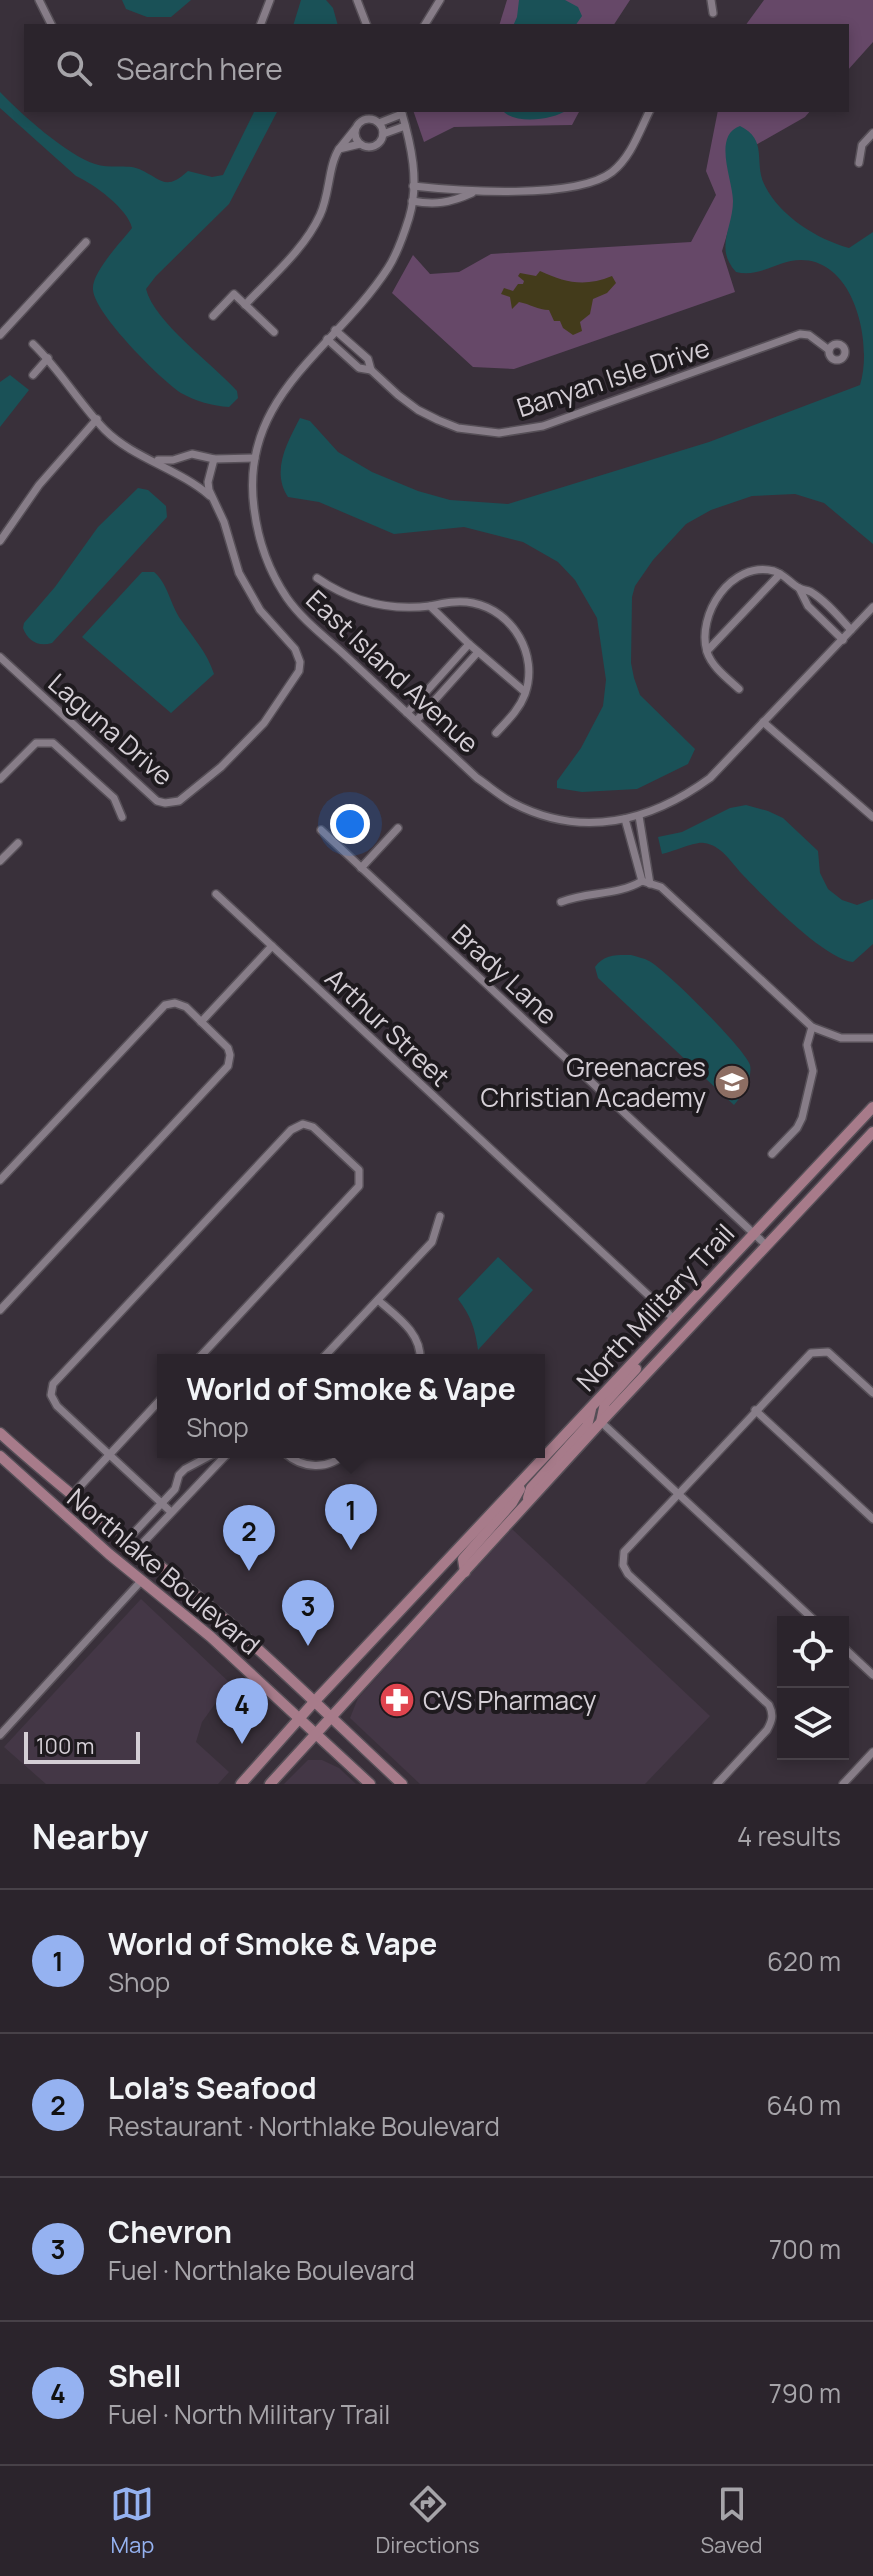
<!DOCTYPE html>
<meta charset="utf-8">
<style>
body{margin:0;font-family:Manrope,sans-serif;background:#332c34;color:#f1f3f6}
.controls{position:absolute;right:24px;bottom:24px;display:grid;overflow:hidden;border-radius:0px;box-shadow:0 4px 12px #0003}
.controls button{width:72px;height:72px;display:grid;place-items:center;padding:0;border:0;border-bottom:2px solid #474148;background:#2b242c;color:#f1f3f6;font:40px sans-serif}
.scale{position:absolute;left:24px;bottom:20px;width:116px;box-sizing:border-box;padding-left:8px;border:4px solid #d5cfd6;border-top:0;font-size:22px;line-height:28px;white-space:nowrap;color:#d5cfd6;-webkit-text-stroke:6px #1e1a1e;paint-order:stroke}
.you{position:absolute;left:350px;top:824px;width:28px;height:28px;margin:-20px;border:6px solid #fff;border-radius:50%;background:#1a73e8;box-shadow:0 0 0 12px #1a73e833}
.badge{display:grid;place-items:center;width:52px;height:52px;border-radius:50%;background:#95b2f1;color:#111;font-size:26px;font-weight:700}
.pin{position:absolute;translate:-50% -66px;filter:drop-shadow(0 2px 4px #0008)}
.pin::after{content:'';position:absolute;top:42px;width:28px;height:24px;background:inherit;clip-path:polygon(0 0,100% 0,50% 100%)}
.popup{position:absolute;left:157px;top:1354px;width:388px;height:104px;box-sizing:border-box;display:grid;place-content:center;border-radius:0px;background:#2b242c;filter:drop-shadow(0 2px 6px #0005);font-size:26px;white-space:nowrap;color:#a6a4a9}
.popup b{font-size:30px;color:#f1f3f6}
.popup::after{content:'';position:absolute;left:50%;top:100%;margin-left:-16px;border:16px solid transparent;border-top-color:#2b242c}
.list{margin:0;padding:0;list-style:none}
h2{display:flex;justify-content:space-between;align-items:center;height:104px;margin:0;padding:0 32px;font-size:34px}
h2 small{font-size:26px;font-weight:400;color:#a6a4a9}
.list li{display:grid;grid-template-columns:52px 1fr auto;gap:24px;align-items:center;box-sizing:border-box;height:144px;padding:0 32px;border-top:2px solid #474148}
.list b{display:block;font-size:30px;white-space:nowrap}
.list p{margin:0;font-size:26px;white-space:nowrap;color:#a6a4a9}
.list em{font-size:26px;font-style:normal;color:#a6a4a9}
.icon{flex:none;width:44px;height:44px;fill:none;stroke:currentColor;stroke-width:2;stroke-linecap:round;stroke-linejoin:round}
.map{position:relative;flex:none;width:873px;height:1784px;overflow:hidden}
.search{position:absolute;background:#2b242c;box-shadow:0 4px 12px #0003;left:24px;right:24px;top:24px;height:88px;display:flex;align-items:center;gap:20px;box-sizing:border-box;padding:0 28px;border-radius:0px;color:#a6a4a9;font-size:30px}
.sheet{height:680px;background:#2b242c}
nav{display:flex;justify-content:space-around;align-items:center;box-sizing:border-box;height:112px;border-top:2px solid #474148;background:#2b242c;font-size:22px;color:#a6a4a9}
nav a{display:grid;justify-items:center;gap:4px}
nav .on{color:#95b2f1}
.map>svg:first-child{display:block}
.built{fill:#443746}
.green{fill:#664868}
.sand{fill:#433b1b}
.water{fill:#1a5157}
.lines{fill:none;stroke-linecap:round;stroke-linejoin:round}
.street-casing{stroke:#564f57;stroke-width:10}
.secondary-casing{stroke:#564f57;stroke-width:13}
.street{stroke:#877d88;stroke-width:7}
.secondary{stroke:#a77b8a;stroke-width:10}
.labels{text-anchor:middle;dominant-baseline:central;stroke-width:8;stroke-linejoin:round;paint-order:stroke}
.street-label{font-size:26px;fill:#d5cfd6;stroke:#1e1a1e}
.poi-label{font-size:26px;fill:#d5cfd6;stroke:#1e1a1e;text-anchor:end}
</style>
<div class="map">
<svg width="873" height="1784" viewBox="0 0 873 1784">
<rect width="100%" height="100%" fill="#39303a"/>
<g class="built">
<polygon points="512,1529 710,1716 645,1784 420,1784 350,1718 358,1698"/>
<polygon points="141,1599 230,1683 202,1722 196,1742 229,1772 218,1784 46,1784 4,1747"/>
<polygon points="308,1760 322,1760 339,1768 356,1784 284,1784"/>
</g>
<g class="green">
<polygon points="507,0 630,0 613,26 499,26"/>
<polygon points="764,0 873,0 873,42 847,71 847,26 745,26"/>
<polygon points="413,110 580,110 572,125 454,127 424,142"/>
<polygon points="718,110 811,110 805,117 754,146 722,251 735,292 514,369 473,367 392,293 413,255 430,274 459,272 491,254 691,242 716,195 706,171"/>
</g>
<path class="sand" d="M540 271C566 283 585 287 612 276L616 283 607 293 593 299 590 314 580 322 582 331 573 335 563 328 560 321H554L549 310C538 310 530 304 519 302L512 309 510 297 501 294 504 288 513 291 518 284H523L524 281 518 276 520 273 536 276Z"/>
<g class="water">
<polygon points="122,0 191,0 171,17 147,17 126,9"/>
<polygon points="301,0 326,0 333,8 338,26 293,26"/>
<polygon points="519,0 565,0 578,7 582,16 575,26 513,26 517,17"/>
<path d="M0 92C21 114 67 155 95 164 109 169 127 164 139 169 162 179 165 192 188 171L212 177 223 175 255 110H278L229 204 156 276 146 289C154 322 213 364 237 391L238 398 229 407C213 406 195 401 181 393 160 379 95 314 93 290 91 273 121 242 132 228 128 209 94 184 76 176L0 108Z"/>
<path d="M502 110H567C553 120 514 125 502 110Z"/>
<path d="M740 126C769 140 753 163 765 186 781 217 817 239 849 248L873 232V544L824 503 795 494 752 496 711 510 686 524 653 560 635 586 632 597 631 663 634 678 640 695 695 749 688 764 637 789 582 792 557 788V781L581 748 603 706 606 680 597 618 575 580 558 562 523 542 464 527 394 534 319 502 288 497C271 471 287 443 300 418L310 421 338 452 372 472 418 491 450 500 508 504 709 442 860 385C873 344 855 260 801 260 778 260 760 278 736 272 714 248 733 228 733 201 733 180 712 136 740 126Z"/>
<polygon points="10,375 29,390 0,427 0,382"/>
<path d="M138 488 148 490 166 506 167 517 52 643C38 647 28 641 23 628L24 623 55 587 98 527Z"/>
<path d="M142 572H154C168 584 170 604 181 620 194 639 207 652 214 674L171 713 82 637Z"/>
<path d="M746 805 768 811 783 818 818 851 820 873 828 889 842 900 857 905 873 899V944L853 962C824 959 763 896 742 874 731 862 721 845 704 843 696 841 672 852 662 854L658 837 682 832 730 808Z"/>
<path d="M631 955C637 957 644 958 649 961 664 968 746 1050 750 1065 753 1077 742 1096 734 1105L598 978 595 967C604 954 617 955 631 955Z"/>
<path d="M498 1257 533 1290 478 1350C475 1329 471 1316 458 1299Z"/>
</g>
<g class="lines">
<defs>
<g id="street">
<polyline points="39,0 52,26"/>
<polyline points="357,0 367,26"/>
<polyline points="711,0 713,13"/>
<polyline points="260,26 270,0"/>
<polyline points="424,26 440,0"/>
<path d="M401 110C411 144 420 182 409 218 404 234 397 254 388 268 335 350 239 395 254 508 258 541 268 570 287 598 303 621 328 639 348 658 391 698 434 738 477 778 489 786 500 796 513 803 582 839 650 822 710 778L873 607"/>
<circle cx="369" cy="133" r="14"/>
<polyline points="379,123 402,114"/>
<polyline points="383,134 405,126"/>
<polyline points="339,149 355,129"/>
<polyline points="859,163 862,145 873,133"/>
<path d="M413 186C458 191 576 200 612 172 631 157 639 132 650 110"/>
<path d="M412 201C435 205 450 203 472 193"/>
<path d="M245 305C271 277 304 250 320 215 330 194 328 166 339 149L360 144"/>
<polyline points="213,316 234,294 274,332"/>
<polyline points="335,330 368,359 371,370 398,395 418,410 438,420 458,428 499,433 543,426 800,334 809,335 829,350"/>
<polyline points="0,335 86,242"/>
<polyline points="327,339 359,368 371,370"/>
<path d="M33 344C60 370 79 403 105 430 133 458 179 469 210 496"/>
<circle cx="837" cy="352" r="8"/>
<polyline points="33,375 48,358"/>
<polyline points="158,460 173,460 192,454 214,459 255,458"/>
<polyline points="0,541 39,485 97,419"/>
<path d="M317 578C352 602 388 611 430 606L469 644 525 692"/>
<polyline points="799,588 808,606 843,640"/>
<path d="M430 606C444 603 458 600 473 603 513 611 539 655 525 694 519 710 507 721 496 733"/>
<polyline points="707,651 780,574"/>
<polyline points="0,657 157,801 165,803 179,801 221,767 264,723 299,671 300,662 295,649 260,610 239,573 224,522 209,490 208,482 214,459"/>
<path d="M739 689C727 678 712 667 707 652 696 615 731 560 774 571 784 574 790 583 799 588 805 591 805 589 811 592 826 601 839 617 851 630"/>
<polyline points="407,713 469,644"/>
<polyline points="416,721 478,652"/>
<polyline points="763,722 873,817"/>
<polyline points="0,779 36,743 53,743 114,798 122,817"/>
<polyline points="639,816 650,884"/>
<polyline points="625,819 642,881"/>
<polyline points="321,830 766,1245"/>
<polyline points="0,861 18,843"/>
<polyline points="361,868 398,828"/>
<polyline points="642,881 661,887 812,1027 841,1038 873,1038"/>
<polyline points="216,894 674,1319"/>
<path d="M561 902C588 891 617 896 642 881"/>
<polyline points="201,1022 272,946"/>
<polyline points="772,1154 797,1128 802,1118 813,1071 807,1045 812,1027"/>
<polyline points="0,1180 165,1005 175,1003 186,1007 228,1048 230,1055 228,1066 0,1310"/>
<path d="M378 1300C396 1316 422 1333 420 1360"/>
<polyline points="321,1360 432,1242 440,1216"/>
<polyline points="755,1410 873,1519"/>
<polyline points="601,1422 816,1622"/>
<path d="M284 1452C302 1469 328 1471 347 1452"/>
<polyline points="71,1496 163,1397"/>
<polyline points="171,1512 57,1406 51,1395 53,1384 291,1130 303,1124 313,1127 359,1170 359,1186 197,1360"/>
<polyline points="129,1538 175,1489 179,1475 185,1469 217,1452"/>
<polyline points="139,1547 229,1452"/>
<polyline points="843,1647 873,1675"/>
<polyline points="0,1735 142,1580"/>
<path d="M717 1784 767 1730C772 1721 774 1715 769 1705L628 1574 623 1565 624 1552 811 1353 828 1352 873 1393"/>
<polyline points="843,1784 873,1752"/>
</g>
<g id="secondary">
<polyline points="601,1422 605,1403 636,1369"/>
<path d="M0 1433C73 1500 154 1558 229 1623 288 1675 344 1730 402 1784"/>
<polyline points="0,1456 109,1554 211,1637 370,1784"/>
<polyline points="528,1498 531,1488 587,1426 591,1409"/>
<polyline points="465,1572 463,1559 512,1503 520,1489"/>
<polyline points="241,1784 314,1702 873,1107"/>
<polyline points="270,1784 601,1422 873,1132"/>
</g>
</defs>
<use href="#street" class="street-casing"/>
<use href="#secondary" class="secondary-casing"/>
<use href="#street" class="street"/>
<use href="#secondary" class="secondary"/>
</g>
<defs>
<symbol id="school-disc" viewBox="-11 -11 22 22"><circle r="9.5" fill="#8d6e63" stroke="#1e1a1e"/><path d="M0-5L7-2L0 1L-7-2ZM-4 1L0 2.5L4 1V4Q0 6-4 4Z" fill="#fff"/></symbol>
<symbol id="pharmacy-disc" viewBox="-11 -11 22 22"><circle r="9.5" fill="#e0444e" stroke="#1e1a1e"/><path d="M-2-6h4v4h4v4h-4v4h-4v-4h-4v-4h4Z" fill="#fff"/></symbol>
</defs>
<g fill-rule="evenodd">
<use href="#school-disc" x="712" y="1062" width="40" height="40"/>
<use href="#pharmacy-disc" x="377" y="1680" width="40" height="40"/>
</g>
<g class="labels">
<g class="street-label">
<text transform="translate(613 377) rotate(-18)">Banyan Isle Drive</text>
<text transform="translate(393 671) rotate(43)">East Island Avenue</text>
<text transform="translate(111 729) rotate(41)">Laguna Drive</text>
<text transform="translate(505 974) rotate(43)">Brady Lane</text>
<text transform="translate(388 1027) rotate(43)">Arthur Street</text>
<text transform="translate(655 1307) rotate(-47)">North Military Trail</text>
<text transform="translate(164 1571) rotate(40)">Northlake Boulevard</text>
</g>
<g class="poi-label">
<text x="706" y="1067">Greenacres<tspan x="706" dy="30">Christian Academy</tspan></text>
<text x="423" y="1700" text-anchor="start">CVS Pharmacy</text>
</g>
</g>
</svg>
<div class="controls">
<button><svg class="icon" aria-label="locate" viewBox="0 0 24 24"><circle cx="12" cy="12" r="6"/><path d="M12 2v4M12 18v4M2 12h4M18 12h4"/></svg></button>
<button><svg class="icon" aria-label="layers" viewBox="0 0 24 24"><path d="M12 4l9 5-9 5-9-5zM3 14l9 5 9-5"/></svg></button>
</div>
<div class="scale">100 m</div>
<div class="you"></div>
<div class="pin badge" style="left:351px;top:1550px">1</div>
<div class="popup"><b>World of Smoke &amp; Vape</b>Shop</div>
<div class="pin badge" style="left:249px;top:1571px">2</div>
<div class="pin badge" style="left:308px;top:1646px">3</div>
<div class="pin badge" style="left:242px;top:1744px">4</div>
<div class="search"><svg class="icon" aria-label="search" viewBox="0 0 24 24"><circle cx="10" cy="10" r="6"/><path d="M15 15l6 6"/></svg>Search here</div>
</div>
<section class="sheet">
<h2>Nearby<small>4 results</small></h2>
<ul class="list">
<li><span class="badge">1</span><div><b>World of Smoke &amp; Vape</b><p>Shop</p></div><em>620 m</em></li>
<li><span class="badge">2</span><div><b>Lola's Seafood</b><p>Restaurant · Northlake Boulevard</p></div><em>640 m</em></li>
<li><span class="badge">3</span><div><b>Chevron</b><p>Fuel · Northlake Boulevard</p></div><em>700 m</em></li>
<li><span class="badge">4</span><div><b>Shell</b><p>Fuel · North Military Trail</p></div><em>790 m</em></li>
</ul>
</section>
<nav>
<a class="on"><svg class="icon" aria-label="map" viewBox="0 0 24 24"><path d="M3 6l6-2 6 2 6-2v14l-6 2-6-2-6 2zM9 4v14M15 6v14"/></svg>Map</a>
<a><svg class="icon" aria-label="directions" viewBox="0 0 24 24"><path d="M12 3l9 9-9 9-9-9zM9 14v-3h6M13 9l2 2-2 2"/></svg>Directions</a>
<a><svg class="icon" aria-label="saved" viewBox="0 0 24 24"><path d="M7 4h10v16l-5-4-5 4z"/></svg>Saved</a>
</nav>
